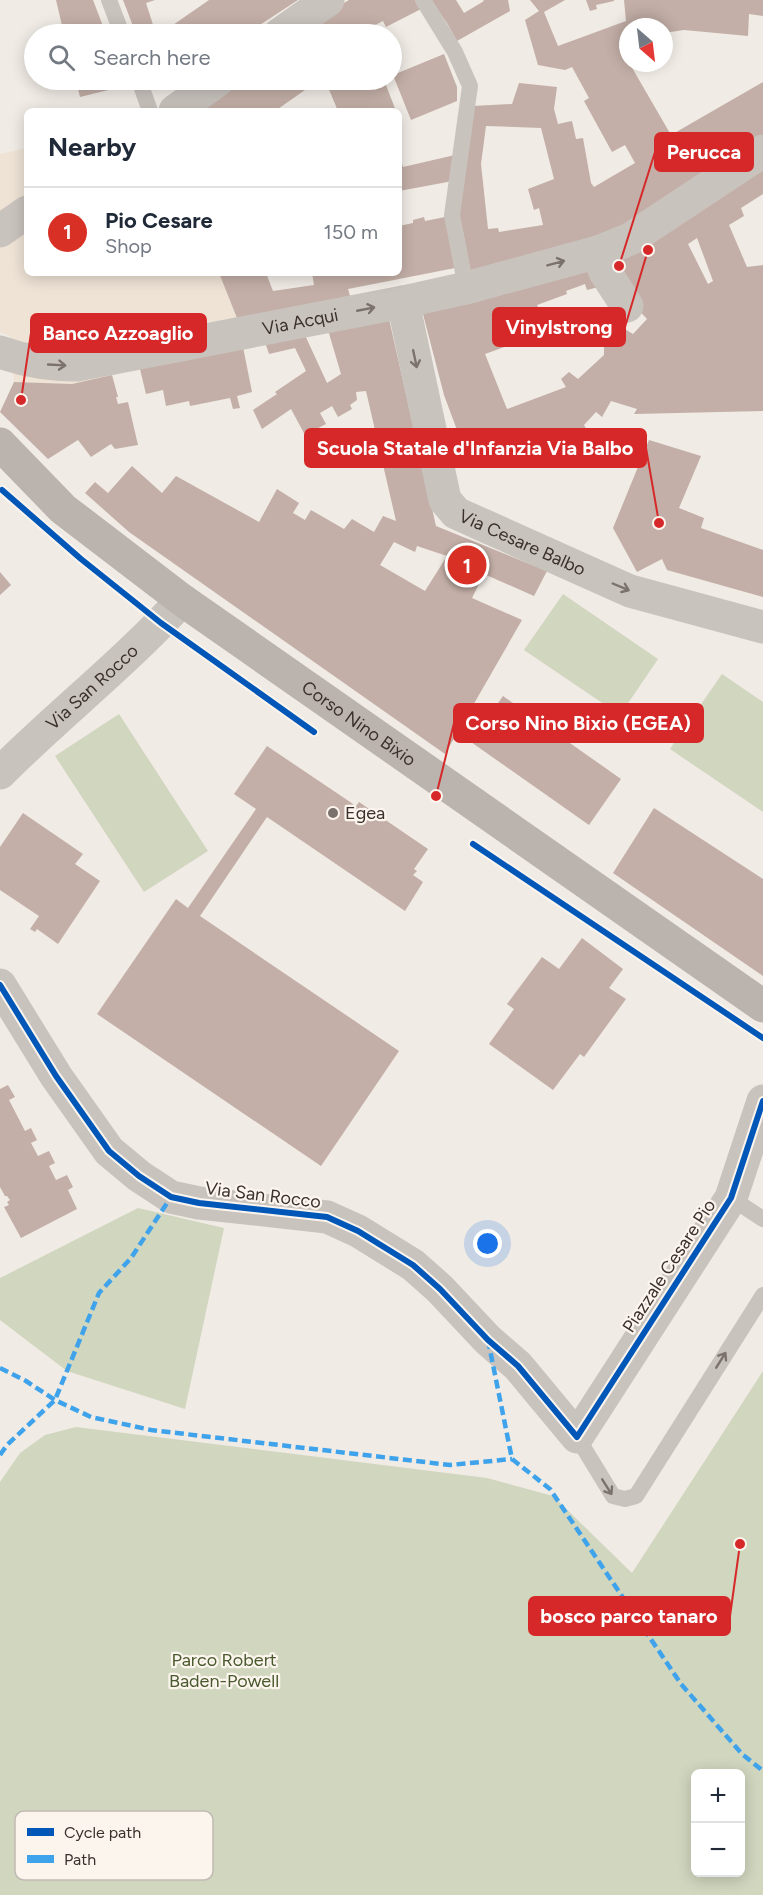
<!DOCTYPE html>
<meta charset="utf-8">
<style>
body{margin:0;font-family:Figtree,sans-serif;background:#f6f6f7;color:#1f2937}
.controls{position:absolute;right:18px;bottom:18px;display:grid;overflow:hidden;border-radius:9px;box-shadow:0 3px 15px #0003}
.controls button{width:54px;height:54px;display:grid;place-items:center;padding:0;border:0;border-bottom:2px solid #e0e1e3;background:#fff;color:#1f2937;font:30px sans-serif}
.compass{position:absolute;left:619px;top:18px;width:54px;height:54px;border-radius:50%;background:#fff;box-shadow:0 3px 15px #0003;rotate:152deg}
.you{position:absolute;left:488px;top:1244px;width:21px;height:21px;margin:-15px;border:4px solid #fff;border-radius:50%;background:#1a73e8;box-shadow:0 0 0 9px #1a73e833}
.badge{display:grid;place-items:center;width:39px;height:39px;border-radius:50%;background:#d93025;color:#fff;font-size:20px;font-weight:700}
.pin{position:absolute;translate:-50% -50%;border:3px solid #fff;box-shadow:0 2px 6px #0006}
.list{margin:0;padding:0;list-style:none}
h2{display:flex;justify-content:space-between;align-items:center;height:78px;margin:0;padding:0 24px;font-size:26px}
h2 small{font-size:20px;font-weight:400;color:#747a83}
.list li{display:grid;grid-template-columns:39px 1fr auto;gap:18px;align-items:center;box-sizing:border-box;height:90px;padding:0 24px;border-top:2px solid #e0e1e3}
.list b{display:block;font-size:22px;white-space:nowrap}
.list p{margin:0;font-size:20px;white-space:nowrap;color:#747a83}
.list em{font-size:20px;font-style:normal;color:#747a83}
.icon{flex:none;width:33px;height:33px;fill:none;stroke:currentColor;stroke-width:2;stroke-linecap:round;stroke-linejoin:round}
.map{position:relative;flex:none;width:763px;height:1895px;overflow:hidden}
.search{position:absolute;background:#fff;box-shadow:0 3px 15px #0003;left:24px;top:24px;width:378px;height:66px;display:flex;align-items:center;gap:15px;box-sizing:border-box;padding:0 21px;border-radius:33px;color:#747a83;font-size:22px}
.panel{position:absolute;background:#fff;box-shadow:0 3px 15px #0003;left:24px;top:108px;width:378px;height:168px;border-radius:9px}
.map>svg:first-child{display:block}
.green{fill:#d1d6bf;fill-rule:evenodd}
.plaza{fill:#eee3d5}
.building{fill:#c3afa7;fill-rule:evenodd}
.lines{fill:none;stroke-linecap:round;stroke-linejoin:round}
.lane{stroke:#c9c3be;stroke-width:16}
.street{stroke:#c9c3be;stroke-width:33}
.secondary{stroke:#bab3ae;stroke-width:33}
.quiet{stroke:#3fa3eb;stroke-width:4.5;stroke-dasharray:9 4.5;stroke-linecap:butt}
.cycleway-casing{stroke:#fbf5ee;stroke-width:10}
.cycleway{stroke:#0057b8;stroke-width:6}
.oneway{stroke:#7b726d}
.poi-dot{fill:#7a716c;stroke:#fbf5ee;stroke-width:2}
.labels{text-anchor:middle;dominant-baseline:central;stroke-width:4.5;stroke-linejoin:round;paint-order:stroke}
.street-label{font-size:18px;fill:#3b302b;stroke:#fbf5ee}
.poi-label{font-size:18px;fill:#3b302b;stroke:#fbf5ee;text-anchor:start}
.park-label{font-size:18px;fill:#4a5a2e;stroke:#fbf5ee}
.key{fill:#fbf5ee;stroke:#c1bab4;stroke-width:1.5}
.key-label{font-size:16px;fill:#3b302b}
.leader{fill:none;stroke:#d62828;stroke-width:2}
.callout-dot{fill:#d62828;stroke:#fbf5ee;stroke-width:2}
.callout{fill:#d62828;stroke:#d62828;stroke-width:2}
.callout-label{font-size:20px;text-anchor:middle;font-weight:bold;fill:#fff}
</style>
<div class="map">
<svg width="763" height="1895" viewBox="0 0 763 1895">
<rect width="100%" height="100%" fill="#f0ebe5"/>
<g class="green">
<polygon points="563,594 658,659 620,715 524,650"/>
<polygon points="722,674 763,702 763,812 670,749"/>
<polygon points="119,714 208,851 144,892 55,756"/>
<polygon points="138,1208 224,1228 185,1409 67,1371 0,1320 0,1278"/>
<path d="M763 1371V1895H0V1482L20 1453 45 1435 76 1427 487 1478 553 1496 632 1573ZM696 1774H740V1872H696Z"/>
</g>
<polygon class="plaza" points="27,148 27,273 219,273 237,318 225,351 72,384 14,382 10,336 0,332 0,154"/>
<g class="building">
<polygon points="56,0 93,0 106,34 64,34"/>
<polygon points="123,0 155,0 146,3 156,34 136,34"/>
<polygon points="209,0 298,0 246,34 160,34"/>
<polygon points="349,0 415,0 421,9 386,27 383,21 358,34 293,34"/>
<polygon points="431,0 456,0 464,13 484,1 483,0 508,0 510,11 457,41 447,23"/>
<path d="M530 0H565L544 12 558 46 626 21 624 0H763V16L749 14 748 36 684 30 664 33V27H628V44L620 47 671 135 763 82V139L611 236 472 278 459 212 472 106 512 104 519 83 557 87 554 109 558 124 572 121 576 139 583 138 591 183 594 187 635 163 625 145 612 152 584 101 589 98 572 67 565 70 538 65 525 20 539 11ZM486 126 541 128 554 179 528 189 534 210 539 208 543 225 499 232 498 228 488 229 481 164Z"/>
<polygon points="586,0 614,0 614,1 596,5 597,9 590,11"/>
<polygon points="444,54 457,87 457,101 411,120 393,75"/>
<polygon points="76,80 123,80 125,86 80,97"/>
<polygon points="244,80 313,80 303,87 305,90 275,111 201,111"/>
<polygon points="325,80 352,80 357,89 384,80 396,111 338,111"/>
<polygon points="399,154 403,167 455,155 453,181 399,191"/>
<path d="M763 165V194L741 208 744 216 729 225 747 267 763 265V411L634 414 637 409 611 401 602 417 596 412 584 425 592 440 515 462 511 450 470 465 444 395 423 314 593 260 606 285 587 290 585 284 566 291 567 294 537 305 551 333 537 339 535 336 485 354 507 409 566 387 561 379 569 372 578 379 604 355V346L613 336 623 328 633 334 647 319 632 303 610 267ZM697 238 713 281 708 284 688 244Z"/>
<polygon points="424,217 425,221 445,217 455,268 348,289 351,299 237,318 219,273 266,273 273,291 314,285 312,273 399,273 399,226 413,223 413,220"/>
<path d="M389 319 436 526 547 571 534 596 484 574 472 598 522 620 445 754 129 532 85 493 95 482 108 493 132 466 162 493 176 476 259 522 277 489 299 503 293 513 305 520 311 510 344 529 352 519 374 532 383 516 396 521 366 391 356 392 357 400 350 405 352 409 338 417 332 406 320 413 326 424 305 435 291 409 262 429 253 410 277 394 275 392 306 371 295 348 269 354 265 342 304 333 327 383 341 374 328 330ZM394 542 415 552 417 546 447 556 425 591 380 565Z"/>
<polygon points="243,347 252,392 237,396 240,408 233,409 230,398 190,406 189,401 166,406 163,390 146,394 140,369"/>
<polygon points="112,375 118,397 116,397 118,404 128,402 138,445 115,449 111,444 91,457 78,440 48,459 0,412 14,382 72,384"/>
<polygon points="649,440 701,456 679,508 704,518 701,528 763,550 763,597 667,570 662,559 637,572 613,528"/>
<polygon points="0,572 11,585 0,595"/>
<polygon points="503,696 621,779 589,825 471,742"/>
<polygon points="267,746 356,806 359,802 428,849 414,869 417,871 413,875 423,882 405,911 267,817 200,916 399,1051 321,1166 97,1014 176,899 188,908 256,809 234,794"/>
<polygon points="654,808 763,879 763,976 613,873"/>
<polygon points="23,813 83,854 75,864 100,881 58,944 37,929 35,932 30,929 39,916 0,890 0,847"/>
<polygon points="582,938 623,969 609,988 626,999 584,1057 580,1054 553,1090 489,1044 514,1009 507,1004 542,957 559,969"/>
<polygon points="8,1085 15,1097 9,1100 25,1131 31,1128 37,1140 31,1143 38,1156 49,1151 55,1163 49,1166 56,1180 67,1175 73,1187 68,1190 77,1209 21,1238 4,1207 9,1205 7,1202 10,1200 7,1196 5,1196 0,1187 0,1089"/>
</g>
<g class="lines">
<g class="lane">
<polyline points="109,0 122,34"/>
<polyline points="423,0 455,52 470,86 452,215 466,288"/>
<polyline points="139,80 150,111"/>
<polyline points="731,1198 763,1219"/>
<polyline points="577,1437 613,1496 625,1499 636,1496 763,1295"/>
</g>
<g class="street">
<polyline points="280,34 328,0"/>
<polyline points="175,111 218,80"/>
<polyline points="0,231 27,212"/>
<polyline points="598,252 605,272 627,306"/>
<path id="s1" d="M403 302 445 500 456 513 630 591 763 627"/>
<path id="s2" d="M0 352C25 361 50 365 77 365L403 302 466 288 598 252 630 239 763 151"/>
<path id="s3" d="M0 773C59 714 126 662 182 600"/>
<polyline points="0,985 56,1076 109,1151 139,1176 171,1197 199,1203 327,1217 358,1231 413,1265 440,1289 488,1340 518,1366 577,1437 731,1198 763,1101"/>
</g>
<path class="secondary" id="s4" d="M0 444 63 509 182 600 763 1006"/>
<g class="quiet">
<polyline points="488,1340 512,1459 550,1489 681,1684 742,1754 763,1771"/>
<polyline points="0,1368 26,1381 55,1400 91,1417 151,1430 450,1465 512,1459"/>
<polyline points="0,1455 7,1445 55,1400 99,1293 131,1258 171,1197"/>
</g>
<defs>
<g id="cycleway">
<polyline points="2,490 81,559 161,623 314,732"/>
<polyline points="473,844 763,1038"/>
<polyline points="0,985 56,1076 109,1151 139,1176 171,1197 199,1203 327,1217 358,1231 413,1265 440,1289 488,1340 518,1366 577,1437 731,1198 763,1101"/>
</g>
</defs>
<use href="#cycleway" class="cycleway-casing"/>
<use href="#cycleway" class="cycleway"/>
</g>
<defs><path id="oneway-shaft" d="M-6 0H5M1.5-3L5.5 0L1.5 3" fill="none" stroke-width="1.6" stroke-linecap="round" stroke-linejoin="round" transform="scale(1.5)"/></defs>
<g class="oneway">
<use href="#oneway-shaft" transform="translate(556 263) rotate(-15)"/>
<use href="#oneway-shaft" transform="translate(366 309) rotate(-11)"/>
<use href="#oneway-shaft" transform="translate(415 359) rotate(78)"/>
<use href="#oneway-shaft" transform="translate(57 365) rotate(3)"/>
<use href="#oneway-shaft" transform="translate(621 587) rotate(23)"/>
<use href="#oneway-shaft" transform="translate(721 1360) rotate(-58)"/>
<use href="#oneway-shaft" transform="translate(607 1487) rotate(58)"/>
</g>
<circle class="poi-dot" cx="333" cy="813" r="6"/>
<g class="labels">
<g class="street-label">
<text stroke="none"><textPath href="#s2" startOffset="306">Via Acqui</textPath></text>
<text stroke="none"><textPath href="#s1" startOffset="292">Via Cesare Balbo</textPath></text>
<text stroke="none"><textPath href="#s3" startOffset="126">Via San Rocco</textPath></text>
<text stroke="none"><textPath href="#s4" startOffset="456">Corso Nino Bixio</textPath></text>
<text transform="translate(263 1195) rotate(7)">Via San Rocco</text>
<text transform="translate(669 1266) rotate(-57)">Piazzale Cesare Pio</text>
</g>
<g class="poi-label">
<text x="345" y="813">Egea</text>
</g>
<g class="park-label">
<text x="224" y="1660">Parco Robert<tspan x="224" dy="21">Baden-Powell</tspan></text>
</g>
</g>
<rect x="15" y="1811" width="198" height="69" rx="9" class="key"/>
<rect x="27" y="1828" width="27" height="8" fill="#0057b8"/>
<rect x="27" y="1855" width="27" height="8" fill="#3fa3eb"/>
<g class="key-label">
<text x="64" y="1838">Cycle path</text>
<text x="64" y="1865">Path</text>
</g>
<path class="leader" d="M619 266L655 152M648 250L625 327M21 400L31 333M659 523L646 448M436 796L454 723M740 1544L730 1616"/>
<g class="callout-dot">
<circle cx="619" cy="266" r="6"/>
<circle cx="648" cy="250" r="6"/>
<circle cx="21" cy="400" r="6"/>
<circle cx="659" cy="523" r="6"/>
<circle cx="436" cy="796" r="6"/>
<circle cx="740" cy="1544" r="6"/>
</g>
<g class="callout">
<rect x="655" y="133" width="98" height="38" rx="6"/>
<rect x="493" y="308" width="132" height="38" rx="6"/>
<rect x="31" y="314" width="175" height="38" rx="6"/>
<rect x="305" y="429" width="341" height="38" rx="6"/>
<rect x="454" y="704" width="249" height="38" rx="6"/>
<rect x="529" y="1597" width="201" height="38" rx="6"/>
</g>
<g class="callout-label">
<text x="704" y="159">Perucca</text>
<text x="559" y="334">Vinylstrong</text>
<text x="118" y="340">Banco Azzoaglio</text>
<text x="475" y="455">Scuola Statale d'Infanzia Via Balbo</text>
<text x="578" y="730">Corso Nino Bixio (EGEA)</text>
<text x="629" y="1623">bosco parco tanaro</text>
</g>
</svg>
<div class="controls">
<button>+</button>
<button>−</button>
</div>
<svg class="compass" viewBox="-18 -18 36 36"><path d="M0-13l5 13h-10z" fill="#e53935"/><path d="M0 13l5-13h-10z" fill="#747a83"/></svg>
<div class="you"></div>
<div class="pin badge" style="left:467px;top:565px">1</div>
<div class="search"><svg class="icon" aria-label="search" viewBox="0 0 24 24"><circle cx="10" cy="10" r="6"/><path d="M15 15l6 6"/></svg>Search here</div>
<section class="panel">
<h2>Nearby<small></small></h2>
<ul class="list">
<li><span class="badge">1</span><div><b>Pio Cesare</b><p>Shop</p></div><em>150 m</em></li>
</ul>
</section>
</div>
